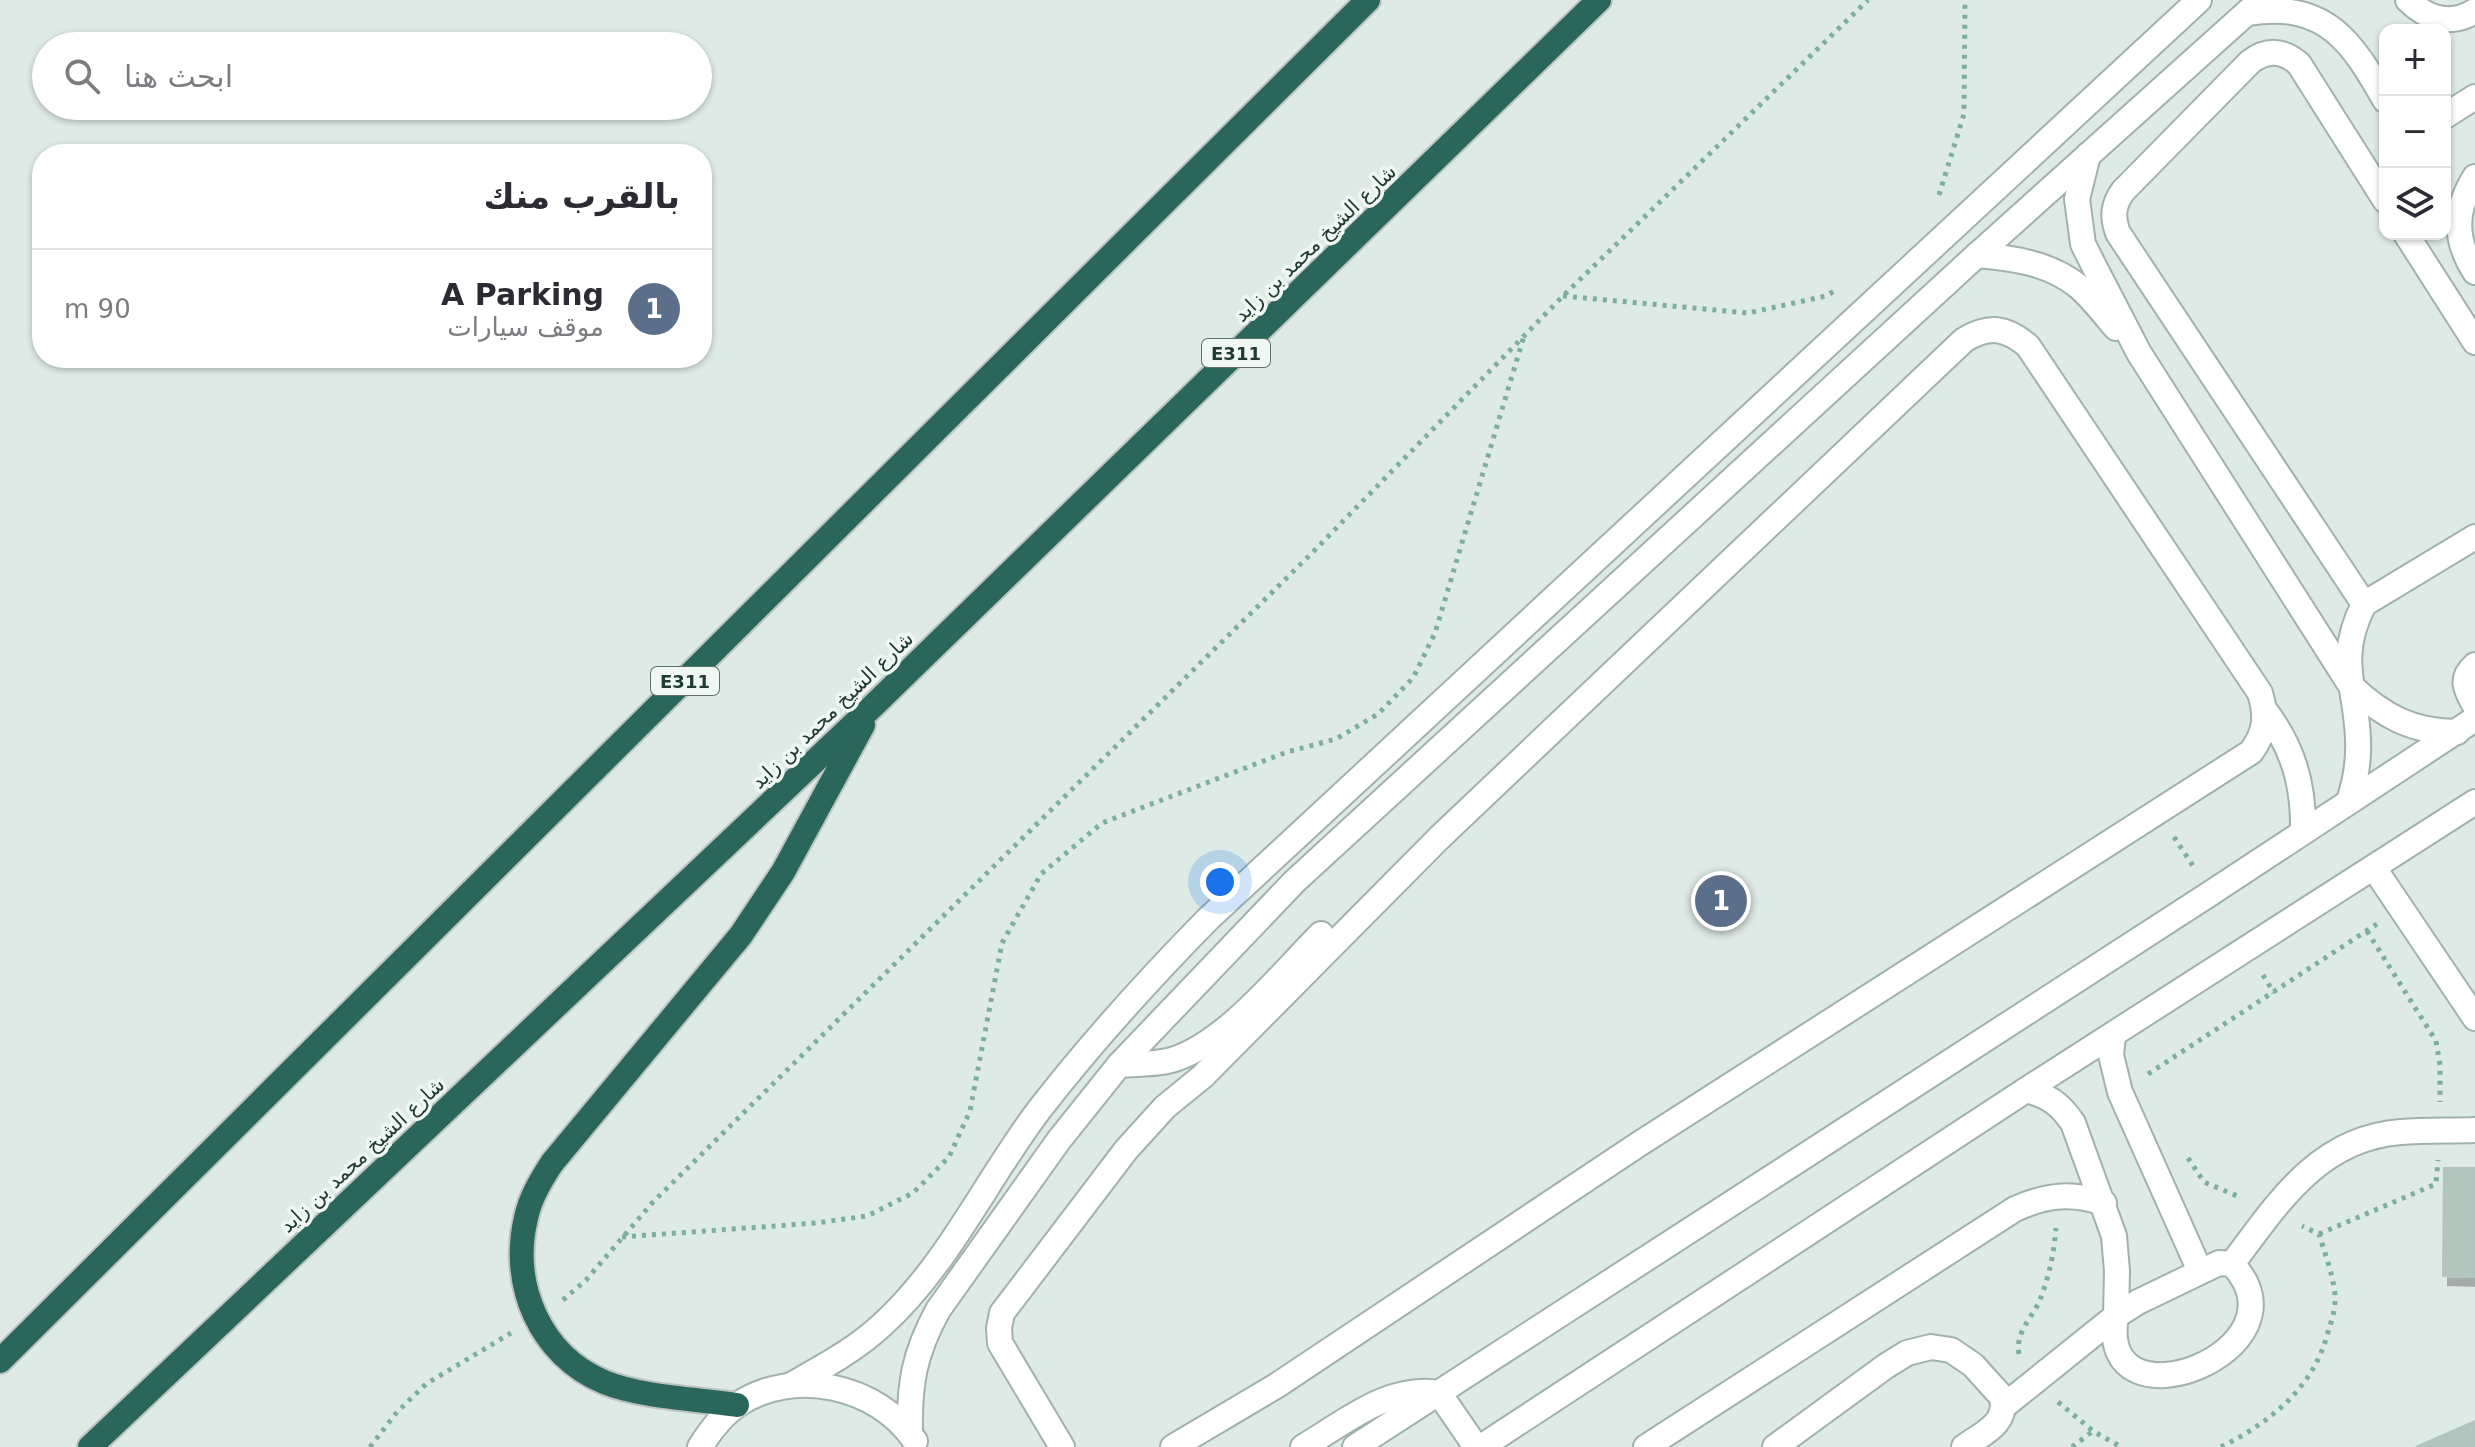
<!DOCTYPE html>
<html lang="ar">
<meta charset="utf-8">
<style>
body{margin:0;font-family:"DejaVu Sans","Noto Sans Arabic",sans-serif;background:#f2f2f3;color:#2b2b33;direction:rtl}
.controls{position:absolute;right:24px;top:24px;display:grid;overflow:hidden;border-radius:16px;box-shadow:0 2px 6px #0004}
.controls button{width:72px;height:72px;display:grid;place-items:center;padding:0;border:0;border-bottom:2px solid #e1e1e2;background:#fff;color:#2b2b33;font:40px sans-serif}
.you{position:absolute;left:1220px;top:882px;width:28px;height:28px;margin:-20px;border:6px solid #fff;border-radius:50%;background:#1a73e8;box-shadow:0 0 0 12px #1a73e833}
.badge{display:grid;place-items:center;width:52px;height:52px;border-radius:50%;background:#855241;color:#fff;font-size:26px;font-weight:700}
.pin{position:absolute;translate:-50% -50%;border:4px solid #fff;box-shadow:0 2px 8px #0006}
.list{margin:0;padding:0;list-style:none}
h2{display:flex;justify-content:space-between;align-items:center;height:104px;margin:0;padding:0 32px;font-size:34px}
h2 small{font-size:26px;font-weight:400;color:#7c7c81}
.list li{display:grid;grid-template-columns:52px 1fr auto;gap:24px;align-items:center;box-sizing:border-box;height:120px;padding:0 32px;border-top:2px solid #e1e1e2}
.list b{display:block;font-size:30px;white-space:nowrap}
.list p{margin:0;font-size:26px;white-space:nowrap;color:#7c7c81}
.list em{font-size:26px;font-style:normal;color:#7c7c81}
.icon{flex:none;width:44px;height:44px;fill:none;stroke:currentColor;stroke-width:2;stroke-linecap:round;stroke-linejoin:round}
.map{position:relative;flex:none;width:2475px;height:1447px;overflow:hidden;direction:ltr}
.search{position:absolute;background:#fff;box-shadow:0 2px 6px #0004;left:32px;top:32px;width:680px;height:88px;display:flex;align-items:center;gap:20px;box-sizing:border-box;padding:0 28px;border-radius:44px;color:#7c7c81;font-size:30px}
.panel{position:absolute;background:#fff;box-shadow:0 2px 6px #0004;left:32px;top:144px;width:680px;height:224px;border-radius:32px;direction:rtl}
.map>svg:first-child{display:block}
.building{fill:#b4c5be;stroke:#b1c4bd;stroke-width:2;filter:url(#shadow)}
.lines{fill:none;stroke-linecap:round;stroke-linejoin:round}
.minor-casing{stroke:#a1b2ac;stroke-width:28}
.highway-casing{stroke:#bcc4c2;stroke-width:28}
.path{stroke:#7eaea1;stroke-width:5;stroke-dasharray:4 6;stroke-linecap:butt}
.minor{stroke:#fff;stroke-width:24}
.highway{stroke:#2b665d;stroke-width:24}
.labels{text-anchor:middle;dominant-baseline:central;stroke-width:7;stroke-linejoin:round;paint-order:stroke}
.shield{fill:#eff7f3;stroke:#5e736d;stroke-width:2}
.shield-label{font-size:18px;font-weight:bold;fill:#203a34}
.street-label{font-size:20px;fill:#203a34;stroke:#eff7f3}
</style>
<div class="map">
<svg width="2475" height="1447" viewBox="0 0 2475 1447">
<defs>
<filter id="shadow"><feDropShadow dx="5" dy="9" stdDeviation="0" flood-color="#0004"/></filter>
</defs>
<rect width="100%" height="100%" fill="#deeae5"/>
<g class="building">
<polygon points="2444,1168 2475,1168 2475,1277 2443,1276"/>
<polygon points="2475,1421 2475,1447 2416,1447"/>
</g>
<g class="lines">
<defs>
<g id="minor">
<path d="M2408 0C2427 19 2451 26 2475 11"/>
<path d="M2248 13C2327 0 2353 44 2385 100"/>
<polyline points="2445,116 2475,97"/>
<path d="M2088 155 2077 199 2083 244 2093 264 2139 353 2351 686C2383 716 2412 732 2457 732"/>
<path d="M2475 177C2454 210 2454 240 2475 272"/>
<path d="M2385 200 2299 64C2283 50 2267 49 2250 62L2123 191C2113 205 2112 217 2118 233L2364 604 2475 537"/>
<polyline points="2406,234 2475,342"/>
<path d="M1977 255C2013 258 2049 263 2078 286 2092 298 2104 314 2116 328"/>
<path d="M2475 665C2459 679 2466 690 2475 706"/>
<path d="M2264 709C2293 747 2304 784 2303 832"/>
<path d="M2349 801C2356 780 2359 761 2358 739 2356 685 2336 659 2364 604"/>
<polyline points="2374,868 2475,1018"/>
<polyline points="2113,1035 2111,1055 2120,1092 2200,1271"/>
<path d="M1119 1065C1137 1063 1158 1065 1175 1059 1228 1041 1281 974 1321 934"/>
<path d="M2219 1263 2232 1264C2315 1350 2095 1436 2116 1316L2138 1302Z"/>
<path d="M2232 1264C2277 1204 2318 1138 2401 1132 2425 1130 2450 1131 2475 1130"/>
<path d="M791 1385C823 1367 855 1350 882 1325 948 1265 986 1180 1039 1110 1091 1043 1148 980 1208 919L2199 0"/>
<path d="M2004 1406 2116 1316 2117 1271 2114 1236 2073 1123C2060 1104 2049 1096 2026 1090"/>
<path d="M910 1433C909 1384 914 1354 938 1310L1059 1140 1119 1065 1295 881 1977 255 2261 0"/>
<path d="M700 1447C710 1431 721 1416 737 1405 793 1367 878 1385 915 1441"/>
<path d="M1062 1447 1000 1343 999 1328 1002 1313 1126 1150 1165 1107 1203 1076 1439 838 1964 340C1989 325 2006 327 2028 346L2260 693C2267 716 2266 732 2251 752L1639 1144 1276 1386 1173 1447"/>
<path d="M1303 1447C1344 1423 1389 1384 1439 1393L1476 1447"/>
<polyline points="1355,1447 2211,893 2475,719"/>
<polyline points="1481,1447 2026,1090 2475,802"/>
<path d="M1646 1447 2015 1209C2046 1195 2071 1192 2104 1203"/>
<path d="M1775 1447 1886 1366 1907 1353 1931 1347 1951 1350 1973 1365 2002 1397C2008 1424 1983 1433 1964 1447"/>
</g>
<g id="highway">
<polyline points="0,1361 1368,0"/>
<path d="M737 1405C697 1399 640 1397 604 1382 540 1355 510 1285 526 1218 530 1198 541 1180 552 1163L741 935 783 872 863 725"/>
<polyline points="90,1447 873,706 1599,0"/>
</g>
</defs>
<use href="#minor" class="minor-casing"/>
<use href="#highway" class="highway-casing"/>
<g class="path">
<polyline points="1939,195 1964,114 1965,0"/>
<polyline points="1563,296 1748,313 1826,296 1836,290"/>
<polyline points="2174,837 2195,869"/>
<polyline points="2367,931 2436,1041 2440,1065 2440,1102"/>
<polyline points="2263,975 2274,993"/>
<polyline points="2148,1074 2377,924"/>
<polyline points="2188,1158 2204,1182 2242,1198"/>
<polyline points="2319,1234 2436,1184 2438,1160"/>
<polyline points="622,1237 816,1223 867,1216 913,1193 949,1157 970,1111 1002,943 1041,874 1102,823 1287,752 1336,739 1378,714 1413,678 1435,633 1524,336"/>
<polyline points="563,1300 586,1280 653,1202 1309,556 1563,296 1868,0"/>
<path d="M2019 1354C2015 1333 2031 1319 2039 1302 2049 1278 2054 1253 2056 1228"/>
<polyline points="2058,1402 2093,1431 2121,1447"/>
<polyline points="370,1447 397,1412 426,1384 511,1333"/>
<polyline points="2072,1447 2093,1431"/>
<path d="M2221 1447C2271 1422 2314 1387 2328 1332 2332 1320 2336 1307 2335 1295 2333 1274 2325 1254 2319 1234L2302 1226"/>
</g>
<use href="#minor" class="minor"/>
<use href="#highway" class="highway"/>
</g>
<g class="labels">
<g class="shield">
<rect x="1202" y="339" width="68" height="28" rx="6"/>
<rect x="651" y="667" width="68" height="28" rx="6"/>
</g>
<g class="shield-label">
<text x="1236" y="353">E311</text>
<text x="685" y="681">E311</text>
</g>
<g class="street-label">
<text transform="translate(1315 243) rotate(-44)">شارع الشيخ محمد بن زايد</text>
<text transform="translate(832 710) rotate(-44)">شارع الشيخ محمد بن زايد</text>
<text transform="translate(362 1155) rotate(-43)">شارع الشيخ محمد بن زايد</text>
</g>
</g>
</svg>
<div class="controls">
<button>+</button>
<button>−</button>
<button><svg class="icon" aria-label="layers" viewBox="0 0 24 24"><path d="M12 4l9 5-9 5-9-5zM3 14l9 5 9-5"/></svg></button>
</div>
<div class="you"></div>
<div class="pin badge" style="left:1721px;top:901px;background:#5c6f8a">1</div>
<div class="search"><svg class="icon" aria-label="search" viewBox="0 0 24 24"><circle cx="10" cy="10" r="6"/><path d="M15 15l6 6"/></svg>ابحث هنا</div>
<section class="panel">
<h2>بالقرب منك<small></small></h2>
<ul class="list">
<li><span class="badge" style="background:#5c6f8a">1</span><div><b>A Parking</b><p>موقف سيارات</p></div><em>90 m</em></li>
</ul>
</section>
</div>
